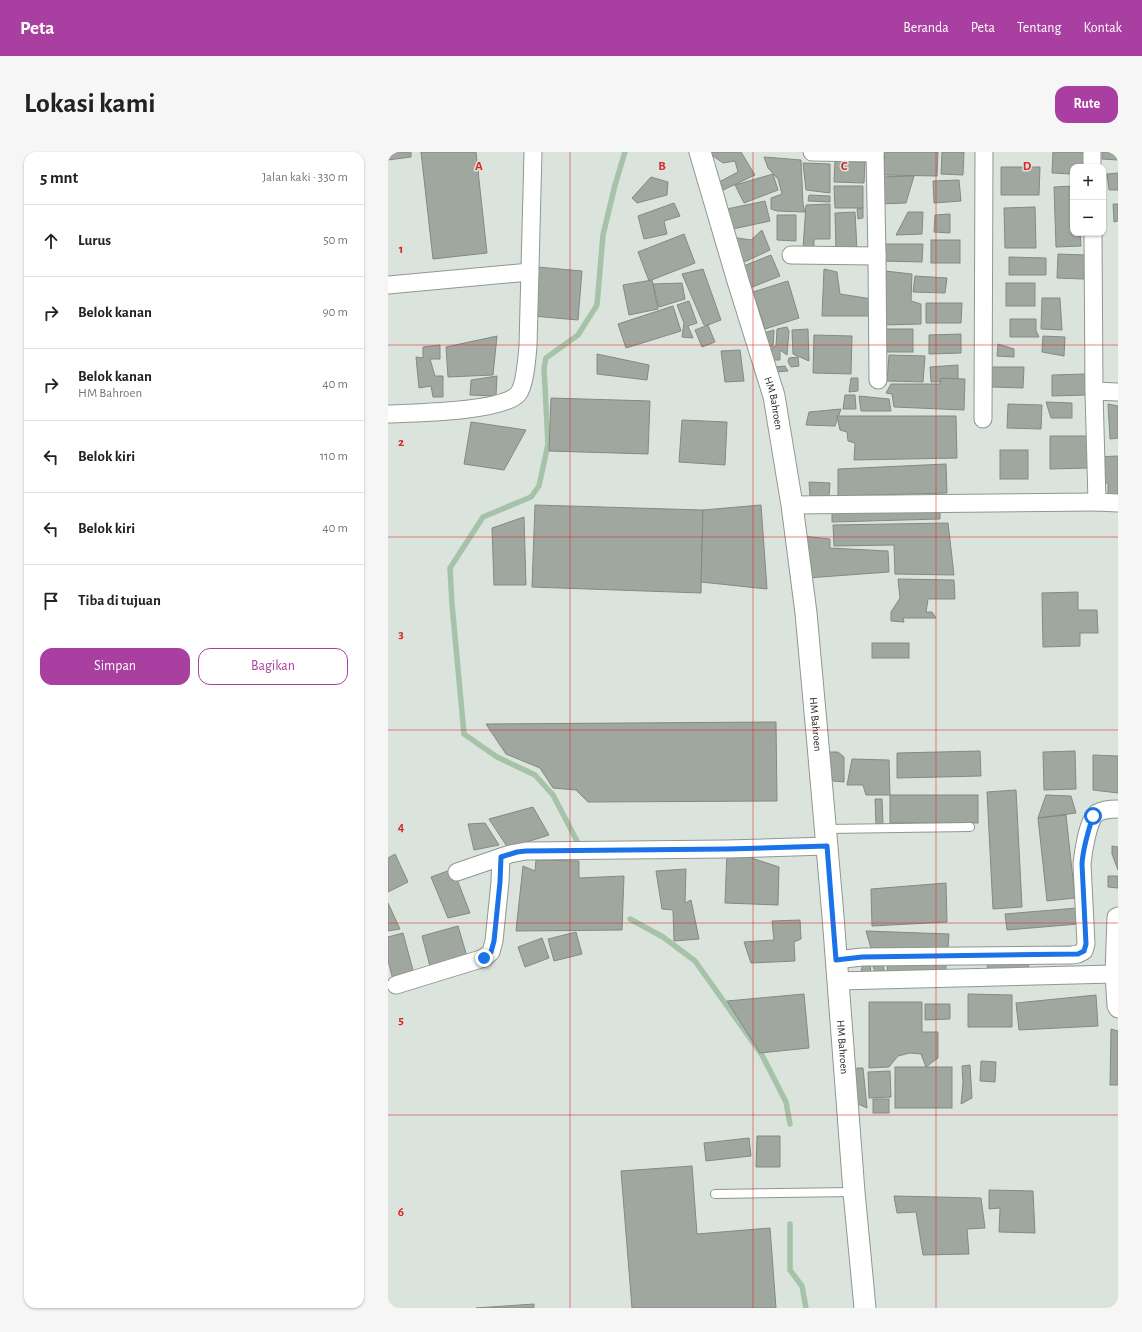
<!DOCTYPE html>
<html lang="id">
<meta charset="utf-8">
<style>
body{margin:0;font-family:"Alegreya Sans",sans-serif;background:#f6f6f6;color:#222}
.controls{position:absolute;right:12px;top:12px;display:grid;overflow:hidden;border-radius:8px;box-shadow:0 1px 3px #0004}
.controls button{width:36px;height:36px;display:grid;place-items:center;padding:0;border:0;border-bottom:1px solid #e0e0e0;background:#fff;color:#222;font:20px sans-serif}
.stop{position:absolute;width:12px;height:12px;margin:-9px;border:3px solid #1a73e8;border-radius:50%;background:#fff}
.stop.end{background:#1a73e8;border-color:#fff;box-shadow:0 1px 4px #0008}
.list{margin:0;padding:0;list-style:none}
h2{display:flex;justify-content:space-between;align-items:center;height:52px;margin:0;padding:0 16px;font-size:17px}
h2 small{font-size:13px;font-weight:400;color:#767676}
.list li{display:grid;grid-template-columns:26px 1fr auto;gap:12px;align-items:center;box-sizing:border-box;height:72px;padding:0 16px;border-top:1px solid #e0e0e0}
.list b{display:block;font-size:15px;white-space:nowrap}
.list p{margin:0;font-size:13px;white-space:nowrap;color:#767676}
.list em{font-size:13px;font-style:normal;color:#767676}
.actions{display:flex;gap:8px;padding:12px 16px}
.actions a{flex:1;padding:9px 0;border:1px solid #a93fa0;border-radius:12px;text-align:center;font-size:14px;color:#a93fa0}
.actions .main{background:#a93fa0;color:#fff}
.icon{flex:none;width:22px;height:22px;fill:none;stroke:currentColor;stroke-width:2;stroke-linecap:round;stroke-linejoin:round}
.map{position:relative;flex:none;width:730px;height:1156px;overflow:hidden;border-radius:12px}
header{display:flex;align-items:center;gap:24px;box-sizing:border-box;height:56px;padding:0 20px;background:#a93fa0;color:#fff}
header strong{font-size:19px}
nav{display:flex;gap:22px;margin-inline-start:auto;font-size:14px}
.intro{display:flex;align-items:center;justify-content:space-between;box-sizing:border-box;height:96px;padding:0 24px}
h1{margin:0;font-size:28px}
.button{padding:10px 18px;border-radius:12px;background:#a93fa0;color:#fff;font-size:14px;font-weight:700}
main{display:flex;gap:24px;padding:0 24px}
aside{flex:1;background:#fff;border-radius:12px;box-shadow:0 1px 3px #0004}
.map>svg:first-child{display:block}
.lines{fill:none;stroke-linecap:round;stroke-linejoin:round}
.stream{stroke:#a6c3a9;stroke-width:5.5}
.building{fill:#9fa79f;stroke:#828a83}
.service-casing{stroke:#8f9790;stroke-width:10}
.minor-casing{stroke:#8f9790;stroke-width:19}
.tertiary-casing{stroke:#8f9790;stroke-width:23}
.service{stroke:#fff;stroke-width:8}
.minor{stroke:#fff;stroke-width:17}
.tertiary{stroke:#fff;stroke-width:21}
.route{stroke:#1a73e8;stroke-width:5}
.grid{fill:none;stroke:#d62828;stroke-width:1;stroke-opacity:0.55}
.labels{text-anchor:middle;dominant-baseline:central;stroke-width:3;stroke-linejoin:round;paint-order:stroke}
.street-label{font-size:11px;fill:#1b1e1b;stroke:#dbe4dc}
.grid-label{font-size:13px;text-anchor:middle;font-weight:bold;fill:#d62828;stroke:#dbe4dc;stroke-width:3;stroke-linejoin:round;paint-order:stroke}
</style>
<header>
<strong>Peta</strong>
<nav><a>Beranda</a><a>Peta</a><a>Tentang</a><a>Kontak</a></nav>
</header>
<div class="intro"><h1>Lokasi kami</h1><a class="button">Rute</a></div>
<main>
<aside>
<h2>5 mnt<small>Jalan kaki · 330 m</small></h2>
<ul class="list">
<li><svg class="icon" aria-label="ahead" viewBox="0 0 24 24"><path d="M12 20V5M6 11l6-6 6 6"/></svg><div><b>Lurus</b></div><em>50 m</em></li>
<li><svg class="icon" aria-label="right" viewBox="0 0 24 24"><path d="M7 20v-9h11M14 6l5 5-5 5"/></svg><div><b>Belok kanan</b></div><em>90 m</em></li>
<li><svg class="icon" aria-label="right" viewBox="0 0 24 24"><path d="M7 20v-9h11M14 6l5 5-5 5"/></svg><div><b>Belok kanan</b><p>HM Bahroen</p></div><em>40 m</em></li>
<li><svg class="icon" aria-label="left" viewBox="0 0 24 24"><path d="M17 20v-9H6M10 6l-5 5 5 5"/></svg><div><b>Belok kiri</b></div><em>110 m</em></li>
<li><svg class="icon" aria-label="left" viewBox="0 0 24 24"><path d="M17 20v-9H6M10 6l-5 5 5 5"/></svg><div><b>Belok kiri</b></div><em>40 m</em></li>
<li><svg class="icon" aria-label="arrive" viewBox="0 0 24 24"><path d="M6 21V4h12l-3 4 3 4H6"/></svg><div><b>Tiba di tujuan</b></div></li>
</ul>
<div class="actions"><a class="main">Simpan</a><a>Bagikan</a></div>
</aside>
<div class="map">
<svg width="730" height="1156" viewBox="0 0 730 1156">
<rect width="100%" height="100%" fill="#dbe4dc"/>
<g class="lines">
<g class="stream">
<polyline points="189,689 165,643 147,623 109,605 76,582 64,452 62,416 95,365 143,345 151,334 160,292 156,216 158,206 190,183 209,153 215,83 227,33 237,0"/>
<polyline points="242,767 275,785 307,809 374,903 398,950 402,972"/>
<polyline points="402,1072 402,1118 414,1134 418,1156"/>
</g>
</g>
<g class="building">
<polygon points="0,0 23,0 23,5 0,8"/>
<polygon points="33,0 88,0 99,101 45,107"/>
<polygon points="318,0 353,0 367,23 333,39 329,31 350,20 347,9 335,11 325,4 320,4"/>
<polygon points="496,0 550,0 549,24 496,23"/>
<polygon points="554,0 576,0 575,23 553,22"/>
<polygon points="665,0 698,0 698,15 685,15 685,22 664,21"/>
<polygon points="714,0 730,0 730,8 714,7"/>
<polygon points="376,5 413,8 415,52 417,60 389,59 383,57 383,46 394,42 390,27 380,16"/>
<polygon points="447,9 477,10 476,31 446,30"/>
<polygon points="415,11 442,12 442,41 418,38"/>
<polygon points="613,15 652,15 651,43 613,43"/>
<polygon points="730,21 730,38 721,38 719,22"/>
<polygon points="385,22 390,38 356,51 347,33"/>
<polygon points="526,24 518,51 490,52 489,25"/>
<polygon points="263,25 280,30 279,43 249,51 244,46"/>
<polygon points="571,28 573,49 546,51 545,29"/>
<polygon points="446,34 475,34 475,56 447,56"/>
<polygon points="685,34 685,81 692,81 693,94 668,95 666,35"/>
<polygon points="421,43 442,44 442,50 420,49"/>
<polygon points="377,49 382,69 345,77 334,58"/>
<polygon points="286,51 292,64 276,69 279,82 256,87 250,64"/>
<polygon points="442,52 442,87 426,87 426,100 415,96 418,53"/>
<polygon points="725,52 730,52 730,69 726,70"/>
<polygon points="647,55 648,96 617,96 616,56"/>
<polygon points="475,56 475,66 470,67 469,57"/>
<polygon points="467,60 469,98 448,99 447,61"/>
<polygon points="520,60 535,60 534,82 508,83"/>
<polygon points="562,62 562,81 546,80 547,63"/>
<polygon points="389,63 408,63 408,89 389,88"/>
<polygon points="374,78 382,98 352,112 343,85 363,88"/>
<polygon points="296,82 307,111 261,129 250,100"/>
<rect x="543" y="88" width="29" height="23"/>
<polygon points="495,92 535,92 534,110 495,109"/>
<polygon points="670,102 697,103 696,127 669,126"/>
<polygon points="383,103 392,124 362,136 353,115"/>
<polygon points="621,105 658,106 658,123 621,123"/>
<polygon points="149,115 194,119 190,168 145,164"/>
<polygon points="315,117 333,168 320,173 316,173 294,122"/>
<polygon points="436,117 449,120 452,142 484,147 482,164 434,164"/>
<polygon points="497,119 524,122 523,149 533,152 533,172 497,173"/>
<polygon points="527,124 559,126 557,141 525,140"/>
<polygon points="264,128 270,157 241,163 235,133"/>
<polygon points="400,129 411,166 377,177 365,140"/>
<polygon points="294,131 297,147 271,155 265,132"/>
<rect x="618" y="131" width="29" height="23"/>
<polygon points="654,146 672,146 674,178 653,177"/>
<polygon points="301,149 309,171 300,174 305,186 294,185 296,171 289,153"/>
<polygon points="538,151 574,151 573,171 538,171"/>
<polygon points="285,154 293,179 238,196 230,172"/>
<polygon points="622,167 648,167 648,179 651,185 622,185"/>
<polygon points="320,173 327,190 314,195 307,178"/>
<polygon points="399,175 401,179 399,203 392,198 392,208 383,208 383,197 388,194 389,177"/>
<polygon points="420,177 421,209 405,202 404,178"/>
<rect x="495" y="177" width="30" height="23"/>
<polygon points="386,178 385,195 374,192 376,181"/>
<polygon points="573,182 573,201 541,202 541,183"/>
<polygon points="426,183 464,184 463,222 425,221"/>
<polygon points="109,184 105,223 60,225 58,195"/>
<polygon points="655,184 677,185 676,204 654,200"/>
<polygon points="610,192 626,197 626,205 609,204"/>
<polygon points="52,193 52,207 42,207 47,224 55,224 55,245 45,245 43,234 31,236 28,205 35,206 35,195"/>
<polygon points="352,198 356,229 337,230 333,199"/>
<polygon points="209,202 261,213 259,228 209,222"/>
<polygon points="501,203 537,204 535,230 499,229"/>
<polygon points="410,205 411,214 403,215 400,210 401,206"/>
<polygon points="570,213 570,229 543,230 542,215"/>
<polygon points="397,214 400,219 388,220 387,215"/>
<polygon points="603,215 636,215 635,236 604,235"/>
<polygon points="697,222 698,243 664,244 664,223"/>
<polygon points="109,224 108,244 82,243 83,228"/>
<polygon points="463,226 470,226 470,239 461,240"/>
<polygon points="553,226 577,227 576,258 506,255 504,242 498,241 503,232 552,232"/>
<polygon points="457,243 467,243 468,257 455,257"/>
<polygon points="471,244 501,247 503,259 473,259"/>
<polygon points="163,246 262,249 260,302 161,299"/>
<polygon points="658,250 684,251 684,266 663,266"/>
<polygon points="620,252 654,253 653,277 619,276"/>
<polygon points="720,252 730,254 730,286 722,287"/>
<polygon points="453,257 447,274 418,273 421,260"/>
<polygon points="449,264 568,264 569,306 466,308 467,291 460,289 459,280 452,278"/>
<polygon points="294,268 339,270 337,313 291,310"/>
<polygon points="83,270 138,278 116,318 76,312"/>
<polygon points="662,284 700,284 700,316 662,317"/>
<rect x="612" y="298" width="28" height="29"/>
<polygon points="730,304 730,348 720,348 720,331 708,331 708,305"/>
<polygon points="558,312 559,341 450,344 450,317"/>
<polygon points="421,330 442,331 441,344 422,344"/>
<polygon points="147,353 315,358 313,441 144,435"/>
<polygon points="373,353 379,437 313,430 315,358"/>
<polygon points="552,354 552,367 444,370 444,356"/>
<polygon points="136,365 138,433 106,433 104,376"/>
<polygon points="560,371 566,423 507,422 506,393 446,394 445,373"/>
<polygon points="414,384 442,387 442,396 500,399 501,420 419,426"/>
<polygon points="510,427 566,428 567,447 540,447 538,460 544,460 548,466 515,466 516,470 503,469 503,460 512,446"/>
<polygon points="690,440 690,458 709,458 710,481 692,481 692,494 655,495 654,441"/>
<rect x="484" y="491" width="37" height="15"/>
<polygon points="388,570 389,649 200,650 188,638 165,636 152,616 118,602 98,572"/>
<polygon points="592,599 593,624 509,626 509,601"/>
<polygon points="687,599 688,637 656,638 655,600"/>
<polygon points="436,600 450,600 456,605 456,630 445,629"/>
<polygon points="705,603 730,604 730,641 705,638"/>
<polygon points="464,607 501,608 502,643 478,643 475,633 459,633"/>
<polygon points="628,638 634,755 605,757 599,640"/>
<rect x="502" y="643" width="88" height="28"/>
<polygon points="658,643 683,644 688,661 650,666"/>
<polygon points="487,647 494,647 495,673 488,673"/>
<polygon points="145,655 161,683 120,696 101,667"/>
<polygon points="678,663 687,746 659,749 650,666"/>
<polygon points="97,671 111,693 86,698 80,672"/>
<polygon points="724,694 730,695 730,718 724,702"/>
<polygon points="339,698 391,715 390,753 337,751"/>
<polygon points="7,702 20,730 0,740 0,706"/>
<polygon points="148,708 191,709 191,726 236,724 234,778 128,779 135,714 147,719"/>
<polygon points="65,717 82,761 60,766 43,725"/>
<polygon points="298,717 297,751 303,748 311,787 286,789 285,758 274,757 268,719"/>
<polygon points="720,724 730,724 730,736 720,735"/>
<polygon points="558,731 559,770 484,774 483,737"/>
<polygon points="0,751 12,777 0,779"/>
<polygon points="689,756 691,772 619,778 617,762"/>
<polygon points="412,768 413,787 406,790 407,809 363,811 356,790 386,788 384,769"/>
<polygon points="70,774 80,808 43,818 34,784"/>
<polygon points="478,779 561,782 560,797 483,796"/>
<polygon points="188,780 194,802 166,809 160,787"/>
<polygon points="15,781 26,822 5,828 0,808 0,785"/>
<polygon points="154,786 161,806 137,815 130,795"/>
<polygon points="640,808 641,820 600,822 599,810"/>
<polygon points="475,811 482,812 483,822 473,820"/>
<polygon points="558,811 558,821 500,823 499,813"/>
<polygon points="495,813 497,822 487,820 485,814"/>
<polygon points="416,842 421,896 372,901 339,849"/>
<polygon points="580,842 624,843 624,875 580,875"/>
<polygon points="708,843 710,874 631,878 628,851"/>
<polygon points="481,850 534,850 534,880 550,880 550,906 538,915 533,902 522,901 510,904 501,915 481,916"/>
<polygon points="537,852 562,852 562,867 537,868"/>
<polygon points="723,877 730,879 730,933 722,933"/>
<polygon points="593,909 608,910 607,930 592,929"/>
<polygon points="582,913 584,946 573,952 575,931 574,914"/>
<rect x="507" y="915" width="57" height="41"/>
<polygon points="469,916 475,916 479,956 470,952 464,924"/>
<polygon points="502,919 503,945 481,946 480,920"/>
<rect x="485" y="947" width="16" height="14"/>
<polygon points="369,984 392,984 392,1015 368,1015"/>
<polygon points="361,986 363,1004 318,1009 316,991"/>
<polygon points="304,1014 309,1082 382,1076 388,1156 244,1156 233,1019"/>
<polygon points="601,1038 645,1039 647,1081 611,1080 612,1056 601,1057"/>
<polygon points="506,1044 593,1046 597,1076 579,1077 581,1102 535,1103 528,1060 509,1061"/>
<polygon points="146,1152 146,1156 88,1156"/>
</g>
<g class="lines">
<defs>
<g id="service">
<polyline points="439,677 582,675"/>
<polyline points="327,1042 465,1040"/>
</g>
<g id="minor">
<polyline points="424,0 487,1"/>
<polyline points="487,0 489,104 490,228"/>
<polyline points="704,0 704,15"/>
<polyline points="705,81 706,239 709,350 730,351"/>
<polyline points="403,103 489,104"/>
<polyline points="0,133 142,120"/>
<polyline points="706,239 730,240"/>
<path d="M0 262C25 261 114 260 130 242 137 234 139 205 140 194L145 0"/>
<polyline points="595,267 596,0"/>
<polyline points="404,353 709,350"/>
<polyline points="69,720 113,705"/>
<path d="M448 808 474 805 684 803 690 802 696 799 698 792 694 712C695 701 700 667 709 661 714 658 723 657 730 657"/>
<polyline points="726,822 728,854 730,857"/>
<polyline points="450,829 726,822 728,765 730,764"/>
<polyline points="8,833 96,806 103,800 106,789 112,730 113,705 122,702 138,699 339,697 439,694"/>
</g>
<g id="tertiary">
<path id="s1" d="M312 0 350 129 386 244 404 353 418 461 430 593 445 764 466 1040 477 1156"/>
</g>
</defs>
<use href="#service" class="service-casing"/>
<use href="#minor" class="minor-casing"/>
<use href="#tertiary" class="tertiary-casing"/>
<use href="#service" class="service"/>
<use href="#minor" class="minor"/>
<use href="#tertiary" class="tertiary"/>
</g>
<g class="lines">
<path class="route" d="M96 806 103 800 106 789 112 730 113 705 129 700 138 699 339 697 439 694 448 808 474 805 690 802 696 799 698 792 694 712C695 695 700 680 705 664"/>
</g>
<path class="grid" d="M182 0V1156M365 0V1156M548 0V1156M0 193H730M0 385H730M0 578H730M0 771H730M0 963H730"/>
<g class="labels">
<g class="street-label">
<text stroke="none"><textPath href="#s1" startOffset="262">HM Bahroen</textPath></text>
<text stroke="none"><textPath href="#s1" startOffset="586">HM Bahroen</textPath></text>
<text stroke="none"><textPath href="#s1" startOffset="910">HM Bahroen</textPath></text>
</g>
</g>
<g class="grid-label">
<text x="91" y="18">A</text>
<text x="274" y="18">B</text>
<text x="456" y="18">C</text>
<text x="639" y="18">D</text>
<text x="13" y="101">1</text>
<text x="13" y="294">2</text>
<text x="13" y="486">3</text>
<text x="13" y="679">4</text>
<text x="13" y="872">5</text>
<text x="13" y="1064">6</text>
</g>
</svg>
<div class="controls">
<button>+</button>
<button>−</button>
</div>
<div class="stop" style="left:705px;top:664px"></div>
<div class="stop end" style="left:96px;top:806px"></div>
</div>
</main>
